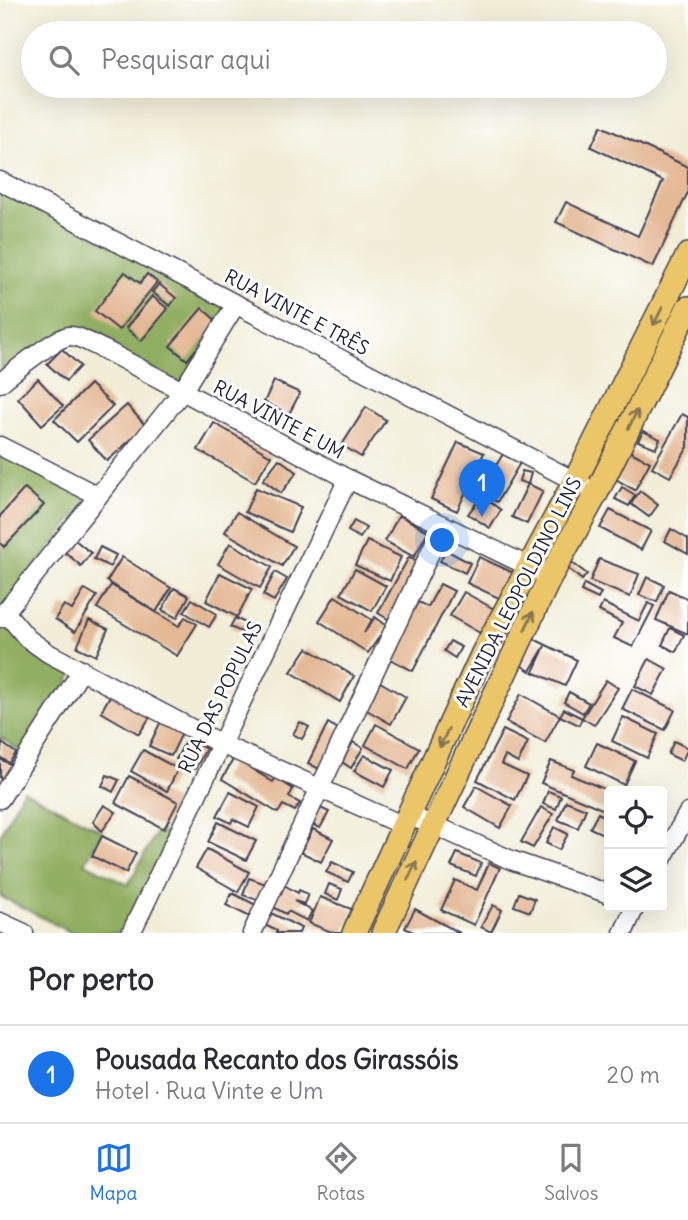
<!DOCTYPE html>
<html lang="pt">
<meta charset="utf-8">
<style>
body{margin:0;font-family:Delius,sans-serif;background:#f2f2f3;color:#2b2b33}
.controls{position:absolute;right:21px;bottom:21px;display:grid;overflow:hidden;border-radius:7px;box-shadow:0 7px 28px #0002}
.controls button{width:63px;height:63px;display:grid;place-items:center;padding:0;border:0;border-bottom:2px solid #e1e1e2;background:#fff;color:#2b2b33;font:35px sans-serif}
.you{position:absolute;left:443px;top:541px;width:24px;height:24px;margin:-18px;border:5px solid #fff;border-radius:50%;background:#1a73e8;box-shadow:0 0 0 10px #1a73e833}
.badge{display:grid;place-items:center;width:46px;height:46px;border-radius:50%;background:#1a73e8;color:#fff;font-size:23px;font-weight:700}
.pin{position:absolute;translate:-50% -58px;filter:drop-shadow(0 2px 4px #0008)}
.pin::after{content:'';position:absolute;top:37px;width:24px;height:21px;background:inherit;clip-path:polygon(0 0,100% 0,50% 100%)}
.list{margin:0;padding:0;list-style:none}
h2{display:flex;justify-content:space-between;align-items:center;height:91px;margin:0;padding:0 28px;font-size:30px}
h2 small{font-size:23px;font-weight:400;color:#7c7c81}
.list li{display:grid;grid-template-columns:46px 1fr auto;gap:21px;align-items:center;box-sizing:border-box;height:98px;padding:0 28px;border-top:2px solid #e1e1e2}
.list b{display:block;font-size:26px;white-space:nowrap}
.list p{margin:0;font-size:23px;white-space:nowrap;color:#7c7c81}
.list em{font-size:23px;font-style:normal;color:#7c7c81}
.icon{flex:none;width:38px;height:38px;fill:none;stroke:currentColor;stroke-width:2;stroke-linecap:round;stroke-linejoin:round}
.map{position:relative;flex:none;width:688px;height:933px;overflow:hidden}
.search{position:absolute;background:#fff;box-shadow:0 7px 28px #0002;left:21px;right:21px;top:21px;height:77px;display:flex;align-items:center;gap:18px;box-sizing:border-box;padding:0 24px;border-radius:38px;color:#7c7c81;font-size:26px}
.sheet{height:189px;background:#fff}
nav{display:flex;justify-content:space-around;align-items:center;box-sizing:border-box;height:98px;border-top:2px solid #e1e1e2;background:#fff;font-size:19px;color:#7c7c81}
nav a{display:grid;justify-items:center;gap:4px}
nav .on{color:#1a73e8}
.map>svg:first-child{display:block}
.forest{fill:#91af62;stroke:#5a684e;stroke-width:2}
.building{fill:#e4b996}
.lines{fill:none;stroke-linecap:round;stroke-linejoin:round}
.minor-casing{stroke:#414052;stroke-width:21}
.major-casing{stroke:#414052;stroke-width:26}
.minor{stroke:#fff;stroke-width:18}
.major{stroke:#ebc669;stroke-width:23}
.oneway{stroke:#867452}
.labels{text-anchor:middle;dominant-baseline:central;stroke-width:6;stroke-linejoin:round;paint-order:stroke}
.street-label{font-size:19px;fill:#22223b;stroke:#fff}
</style>
<div class="map">
<svg width="688" height="933" viewBox="0 0 688 933">
<rect width="100%" height="100%" fill="#fff"/>
<filter id="ink" filterUnits="userSpaceOnUse"><feTurbulence type="fractalNoise" baseFrequency=".0143" numOctaves="2"/><feDisplacementMap in="SourceGraphic" scale="14" xChannelSelector="R" yChannelSelector="G"/><feConvolveMatrix kernelMatrix="1 2 1 2 8 2 1 2 1" color-interpolation-filters="sRGB"/></filter>
<filter id="wash" filterUnits="userSpaceOnUse"><feTurbulence type="fractalNoise" baseFrequency=".00686" numOctaves="4" result="noise"/><feDisplacementMap in="SourceGraphic" scale="28" xChannelSelector="R" yChannelSelector="G"/><feGaussianBlur stdDeviation="1.57" result="paint"/><feColorMatrix in="noise" values="0 0 0 0 0 0 0 0 0 0 0 0 0 0 0 0 0 1.4 0 .05"/><feComposite in="paint" operator="in"/></filter>
<g filter="url(#wash)">
<rect width="100%" height="100%" fill="#f1edd7"/>
<g class="forest">
<polygon points="0,187 228,305 181,384 77,331 0,375"/>
<polygon points="0,450 89,498 0,612"/>
<polygon points="6,620 75,671 21,752 2,738 0,740 0,625"/>
<polygon points="23,790 102,831 85,863 128,885 156,833 175,832 123,933 72,933 0,896 0,835"/>
</g>
<g id="blocks">
<g class="building">
<polygon points="601,126 688,167 688,192 653,267 556,222 566,202 638,236 663,181 591,147"/>
<polygon points="125,272 140,283 147,274 157,282 119,330 95,311"/>
<polygon points="159,284 176,298 170,306 152,292"/>
<polygon points="152,296 168,309 141,341 126,328"/>
<polygon points="202,308 219,323 187,360 170,346"/>
<polygon points="62,349 80,366 66,381 47,364"/>
<polygon points="38,379 63,406 42,425 18,398"/>
<polygon points="274,381 300,393 289,414 264,402"/>
<polygon points="90,384 113,406 77,442 54,420"/>
<polygon points="127,405 146,426 107,461 88,440"/>
<polygon points="366,407 386,420 361,457 342,445"/>
<polygon points="682,414 688,417 688,447 670,477 652,467"/>
<polygon points="214,423 271,456 255,482 198,450"/>
<polygon points="643,431 660,439 656,448 638,441"/>
<polygon points="458,442 484,453 457,511 431,499"/>
<polygon points="629,451 650,462 635,490 614,478"/>
<polygon points="503,454 520,463 497,502 480,492"/>
<polygon points="279,459 297,472 281,493 263,480"/>
<polygon points="522,471 531,473 528,484 543,491 527,524 512,517 528,484 519,481"/>
<polygon points="622,487 635,495 629,506 615,499"/>
<polygon points="25,488 44,505 4,547 0,543 0,516"/>
<polygon points="256,488 301,507 290,532 245,512"/>
<polygon points="640,491 658,505 649,517 631,504"/>
<polygon points="482,496 501,510 490,528 468,514"/>
<polygon points="610,510 651,531 641,550 600,528"/>
<polygon points="237,512 294,546 282,566 225,532"/>
<polygon points="399,515 428,531 414,557 385,541"/>
<polygon points="354,521 366,528 360,538 348,531"/>
<polygon points="671,529 688,539 688,554 665,541"/>
<polygon points="75,540 91,553 81,566 65,552"/>
<polygon points="367,541 401,557 390,581 355,565"/>
<polygon points="230,543 272,567 260,588 218,564"/>
<polygon points="100,547 116,555 110,567 94,559"/>
<polygon points="446,550 470,563 465,573 440,561"/>
<polygon points="122,557 171,588 156,612 107,581"/>
<polygon points="409,557 421,563 393,622 378,613"/>
<polygon points="479,557 516,574 503,600 467,583"/>
<polygon points="599,559 639,574 630,597 590,581"/>
<polygon points="571,562 587,574 582,580 566,567"/>
<polygon points="355,569 386,586 372,611 341,594"/>
<polygon points="275,572 287,579 274,601 263,595"/>
<polygon points="220,573 252,589 237,617 206,601"/>
<polygon points="647,577 664,585 657,602 639,595"/>
<polygon points="440,584 454,591 413,671 388,658 418,602 428,607"/>
<polygon points="584,584 601,593 598,599 581,591"/>
<polygon points="111,585 179,626 185,617 197,624 177,656 97,608"/>
<polygon points="174,588 189,596 177,618 162,610"/>
<polygon points="85,589 97,596 75,632 55,619 64,605 72,610"/>
<polygon points="669,590 688,599 688,634 656,620"/>
<polygon points="464,592 494,609 480,633 450,616"/>
<polygon points="335,596 372,620 364,633 375,617 387,626 368,653 319,621"/>
<polygon points="192,599 217,614 209,627 184,612"/>
<polygon points="603,603 639,621 648,603 654,606 633,647 614,638 622,623 599,611"/>
<polygon points="235,618 250,625 246,634 230,627"/>
<polygon points="89,620 108,629 96,656 77,647"/>
<polygon points="670,628 684,635 676,652 662,645"/>
<polygon points="532,638 577,660 565,686 533,672 545,646 530,671 516,662"/>
<polygon points="450,641 461,647 455,658 444,651"/>
<polygon points="307,648 354,676 340,702 291,672"/>
<polygon points="649,659 667,669 653,695 635,686"/>
<polygon points="606,680 618,688 594,725 582,718"/>
<polygon points="380,682 406,697 391,724 365,709"/>
<polygon points="632,689 675,710 665,730 622,709"/>
<polygon points="569,692 589,703 583,713 564,702"/>
<polygon points="111,694 150,717 139,734 101,712"/>
<polygon points="521,694 560,716 545,743 506,722"/>
<polygon points="564,709 582,718 579,725 560,716"/>
<polygon points="623,717 658,734 647,758 612,741"/>
<polygon points="161,721 183,731 171,756 149,746"/>
<polygon points="300,722 309,727 302,739 293,734"/>
<polygon points="328,723 343,732 321,770 308,763"/>
<polygon points="376,724 419,748 408,769 365,745"/>
<polygon points="503,730 528,742 518,763 505,756 501,764 527,776 515,800 477,780"/>
<polygon points="187,738 206,749 195,769 176,759"/>
<polygon points="674,741 688,748 682,761 668,754"/>
<polygon points="353,742 363,748 351,768 342,762"/>
<polygon points="2,743 16,753 9,763 0,757"/>
<polygon points="597,743 635,761 624,785 586,766"/>
<polygon points="143,750 178,769 167,791 131,771"/>
<polygon points="364,755 393,770 384,787 354,771"/>
<polygon points="234,758 273,782 276,778 293,789 289,797 300,803 295,811 283,805 278,813 222,779"/>
<polygon points="0,759 12,765 4,780 0,778"/>
<polygon points="551,761 574,770 571,775 609,791 609,812 541,783"/>
<polygon points="107,775 119,780 113,792 102,786"/>
<polygon points="129,776 178,802 164,829 115,803"/>
<polygon points="476,786 512,806 500,828 464,807"/>
<polygon points="548,791 561,796 556,809 543,804"/>
<polygon points="230,792 259,807 249,827 233,819 231,823 217,816"/>
<polygon points="566,801 586,809 578,828 558,820"/>
<polygon points="104,805 116,812 102,831 93,822"/>
<polygon points="318,807 329,812 320,828 309,823"/>
<polygon points="541,807 553,814 533,848 521,842"/>
<polygon points="598,813 609,819 603,834 590,828"/>
<polygon points="218,822 256,841 246,860 208,842"/>
<polygon points="554,827 568,834 559,850 546,843"/>
<polygon points="313,829 333,839 321,862 301,852"/>
<polygon points="102,836 136,853 126,873 92,856"/>
<polygon points="207,849 249,872 238,892 196,868"/>
<polygon points="457,853 481,863 476,876 451,866"/>
<polygon points="332,862 353,872 348,882 326,872"/>
<polygon points="489,863 500,868 474,925 441,910 455,880 477,890"/>
<polygon points="249,878 266,884 260,901 243,895"/>
<polygon points="329,884 342,889 338,900 325,894"/>
<polygon points="284,885 298,893 299,890 308,894 304,904 294,901 312,911 307,921 288,911 286,914 273,907"/>
<polygon points="232,893 256,905 250,917 226,905"/>
<polygon points="519,893 535,899 530,912 514,906"/>
<polygon points="320,897 354,910 344,933 334,933 309,923"/>
<polygon points="493,905 502,910 491,932 481,927"/>
<polygon points="415,909 437,921 460,933 415,933 405,928"/>
<polygon points="271,913 301,928 299,933 276,933 277,931 265,925"/>
</g>
</g>
</g>
<g filter="url(#ink)">
<use href="#blocks" fill-opacity="0" stroke="#414052" stroke-width="2"/>
<g class="lines">
<defs>
<g id="minor">
<polyline points="0,181 584,486"/>
<path d="M0 383C12 373 55 338 69 336 79 335 95 346 105 350L348 479 538 571"/>
<polyline points="0,446 98,496"/>
<polyline points="6,613 27,638 48,653 221,744 404,826"/>
<polyline points="0,618 182,392 236,304"/>
<polyline points="0,799 82,670"/>
<polyline points="408,816 434,825 511,860 609,894"/>
<polyline points="662,859 688,813"/>
<polyline points="0,922 24,933"/>
<polyline points="131,933 348,479"/>
<polyline points="252,933 443,525"/>
<polyline points="623,933 635,907"/>
</g>
<g id="major">
<polyline points="354,933 483,653 575,481 688,255"/>
<polyline points="383,933 550,577 597,492 688,308"/>
</g>
</defs>
<use href="#minor" class="minor-casing"/>
<use href="#major" class="major-casing"/>
<use href="#minor" class="minor"/>
<use href="#major" class="major"/>
</g>
<defs><path id="oneway-shaft" d="M-6 0H5M1.5-3L5.5 0L1.5 3" fill="none" stroke-width="1.6" stroke-linecap="round" stroke-linejoin="round" transform="scale(1.75)"/></defs>
<g class="oneway">
<use href="#oneway-shaft" transform="translate(658 316) rotate(117)"/>
<use href="#oneway-shaft" transform="translate(633 419) rotate(-64)"/>
<use href="#oneway-shaft" transform="translate(529 621) rotate(-65)"/>
<use href="#oneway-shaft" transform="translate(444 738) rotate(115)"/>
<use href="#oneway-shaft" transform="translate(412 871) rotate(-65)"/>
</g>
</g>
<g class="labels">
<g class="street-label">
<text transform="translate(297 312) rotate(28)">RUA VINTE E TRÊS</text>
<text transform="translate(279 419) rotate(28)">RUA VINTE E UM</text>
<text transform="translate(518 592) rotate(-63)">AVENIDA LEOPOLDINO LINS</text>
<text transform="translate(220 697) rotate(-64)">RUA DAS POPULAS</text>
</g>
</g>
</svg>
<div class="controls">
<button><svg class="icon" aria-label="locate" viewBox="0 0 24 24"><circle cx="12" cy="12" r="6"/><path d="M12 2v4M12 18v4M2 12h4M18 12h4"/></svg></button>
<button><svg class="icon" aria-label="layers" viewBox="0 0 24 24"><path d="M12 4l9 5-9 5-9-5zM3 14l9 5 9-5"/></svg></button>
</div>
<div class="you"></div>
<div class="pin badge" style="left:482px;top:517px">1</div>
<div class="search"><svg class="icon" aria-label="search" viewBox="0 0 24 24"><circle cx="10" cy="10" r="6"/><path d="M15 15l6 6"/></svg>Pesquisar aqui</div>
</div>
<section class="sheet">
<h2>Por perto<small></small></h2>
<ul class="list">
<li><span class="badge">1</span><div><b>Pousada Recanto dos Girassóis</b><p>Hotel · Rua Vinte e Um</p></div><em>20 m</em></li>
</ul>
</section>
<nav>
<a class="on"><svg class="icon" aria-label="map" viewBox="0 0 24 24"><path d="M3 6l6-2 6 2 6-2v14l-6 2-6-2-6 2zM9 4v14M15 6v14"/></svg>Mapa</a>
<a><svg class="icon" aria-label="directions" viewBox="0 0 24 24"><path d="M12 3l9 9-9 9-9-9zM9 14v-3h6M13 9l2 2-2 2"/></svg>Rotas</a>
<a><svg class="icon" aria-label="saved" viewBox="0 0 24 24"><path d="M7 4h10v16l-5-4-5 4z"/></svg>Salvos</a>
</nav>
